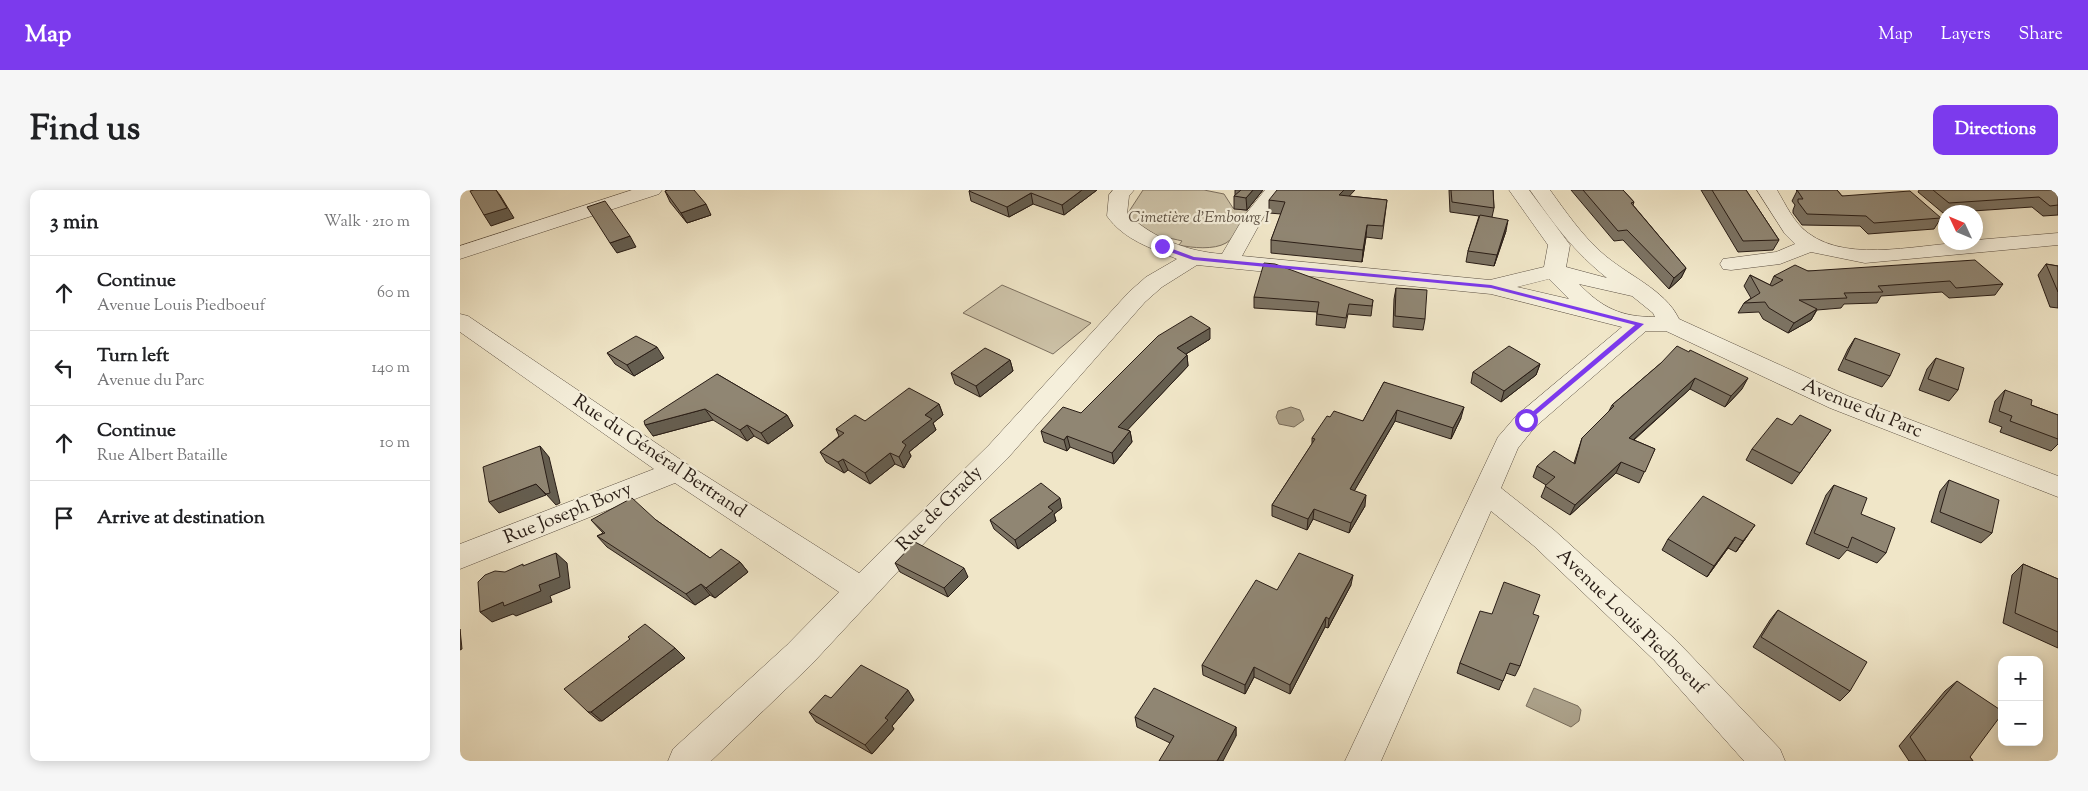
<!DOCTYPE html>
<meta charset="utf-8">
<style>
body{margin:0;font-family:"Sorts Mill Goudy",serif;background:#f6f6f6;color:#202124}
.controls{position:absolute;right:15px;bottom:15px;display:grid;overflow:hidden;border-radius:10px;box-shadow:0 2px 12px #0003}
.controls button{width:45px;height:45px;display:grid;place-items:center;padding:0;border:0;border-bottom:1px solid #e0e0e0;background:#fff;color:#202124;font:25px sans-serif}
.compass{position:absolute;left:1478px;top:15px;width:45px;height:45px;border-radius:50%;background:#fff;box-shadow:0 2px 12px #0003;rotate:314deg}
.stop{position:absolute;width:15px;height:15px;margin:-11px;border:4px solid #7c3aed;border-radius:50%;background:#fff}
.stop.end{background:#7c3aed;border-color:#fff;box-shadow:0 1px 5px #0008}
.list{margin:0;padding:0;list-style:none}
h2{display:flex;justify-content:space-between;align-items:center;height:65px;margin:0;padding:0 20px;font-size:21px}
h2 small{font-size:16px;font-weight:400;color:#757577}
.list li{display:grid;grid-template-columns:32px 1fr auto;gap:15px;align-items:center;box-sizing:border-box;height:75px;padding:0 20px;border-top:1px solid #e0e0e0}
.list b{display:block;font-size:19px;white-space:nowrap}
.list p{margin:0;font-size:16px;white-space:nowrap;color:#757577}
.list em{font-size:16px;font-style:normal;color:#757577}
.icon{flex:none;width:28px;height:28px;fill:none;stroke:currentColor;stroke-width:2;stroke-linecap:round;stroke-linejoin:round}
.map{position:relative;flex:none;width:1598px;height:571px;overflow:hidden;border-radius:10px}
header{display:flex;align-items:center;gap:30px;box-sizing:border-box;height:70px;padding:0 25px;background:#7c3aed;color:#fff}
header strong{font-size:24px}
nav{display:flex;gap:28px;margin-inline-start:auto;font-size:18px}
.intro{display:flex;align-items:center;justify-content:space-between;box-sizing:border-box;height:120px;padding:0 30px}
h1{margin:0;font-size:35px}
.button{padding:12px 22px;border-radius:10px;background:#7c3aed;color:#fff;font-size:18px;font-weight:700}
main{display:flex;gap:30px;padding:0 30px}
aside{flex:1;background:#fff;border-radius:10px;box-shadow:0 2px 12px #0003}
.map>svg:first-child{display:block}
.green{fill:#cec4aa;stroke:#7c7060}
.water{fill:#aca28b;stroke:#786d5c}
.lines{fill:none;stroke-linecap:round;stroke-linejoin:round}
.minor-casing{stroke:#5b4f42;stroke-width:1}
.minor{fill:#f5efdb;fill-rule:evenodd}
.wall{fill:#7c7363;stroke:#291d16}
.shaded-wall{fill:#655e50;stroke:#291d16}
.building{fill:#908673;stroke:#291d16}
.route{fill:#7c3aed}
.labels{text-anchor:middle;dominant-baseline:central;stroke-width:4.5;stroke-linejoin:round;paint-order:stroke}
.far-park-label{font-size:16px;font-style:italic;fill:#5b4f42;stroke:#f5efdb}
.street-label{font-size:19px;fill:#291d16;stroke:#f5efdb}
</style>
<header>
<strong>Map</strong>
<nav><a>Map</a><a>Layers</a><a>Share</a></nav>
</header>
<div class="intro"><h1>Find us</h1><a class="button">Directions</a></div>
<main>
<aside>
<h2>3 min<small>Walk · 210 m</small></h2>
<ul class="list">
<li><svg class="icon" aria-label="ahead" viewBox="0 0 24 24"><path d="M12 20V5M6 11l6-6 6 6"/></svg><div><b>Continue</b><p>Avenue Louis Piedboeuf</p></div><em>60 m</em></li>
<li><svg class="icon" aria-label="left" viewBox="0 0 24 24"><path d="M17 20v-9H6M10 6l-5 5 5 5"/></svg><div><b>Turn left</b><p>Avenue du Parc</p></div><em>140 m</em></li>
<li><svg class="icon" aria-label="ahead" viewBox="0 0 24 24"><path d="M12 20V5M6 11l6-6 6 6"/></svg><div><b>Continue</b><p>Rue Albert Bataille</p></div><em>10 m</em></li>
<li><svg class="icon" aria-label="arrive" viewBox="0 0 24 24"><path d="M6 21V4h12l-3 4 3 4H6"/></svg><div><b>Arrive at destination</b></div></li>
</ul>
</aside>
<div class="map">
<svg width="1598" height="571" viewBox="0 0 1598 571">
<rect width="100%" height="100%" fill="#f0e6c8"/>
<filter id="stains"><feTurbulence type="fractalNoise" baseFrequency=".004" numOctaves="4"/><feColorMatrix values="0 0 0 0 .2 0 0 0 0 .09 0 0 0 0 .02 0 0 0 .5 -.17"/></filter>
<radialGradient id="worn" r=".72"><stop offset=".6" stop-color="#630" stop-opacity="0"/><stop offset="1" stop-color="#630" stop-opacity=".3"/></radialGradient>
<g class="green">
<path d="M683 0H744L764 4 773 18 789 21C783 30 775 48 766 53 754 60 732 58 719 55L722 51C696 44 683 49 668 23Z"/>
<polygon points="542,95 631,133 593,164 503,123"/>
</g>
<g class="water">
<polygon points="831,217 840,220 844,230 834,237 819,234 816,227 818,221"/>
<polygon points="1074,498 1118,516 1121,520 1119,531 1111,537 1066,516"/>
</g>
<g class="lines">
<defs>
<g id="minor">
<polygon points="172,0 202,0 199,4 0,69 0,56"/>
<path d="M653 0H674L669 6 667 24C695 49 726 61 762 64L785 25 805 0H826L804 26 782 66 1030 90 1084 77 1088 55 1049 0H1069L1110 55 1106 77 1147 88C1115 63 1093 33 1070 0H1090C1106 22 1121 44 1141 62 1166 85 1205 99 1219 129L1388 206 1598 286V307L1370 218 1206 141H1186L1075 237 1058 258 1041 298 1094 340 1216 450 1320 559 1325 571H1284L1194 470 1074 356 1031 321 921 571H885L1038 247 1057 225 1162 137 1031 104 737 75 702 97 685 112 547 269 482 334 351 475 251 571H208L213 559 327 455 379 402 215 293 0 379V354L194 279 0 142V124L8 126 227 274 399 383 529 255 669 102 686 87 717 69C691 58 664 50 647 26L649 5ZM1089 89 1109 109 1057 97ZM1119 94 1172 106 1193 123 1195 127C1161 127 1142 118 1119 94Z"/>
<path d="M1297 0H1317C1326 15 1334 33 1348 43 1390 75 1466 52 1516 52V50L1598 43V55L1405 73 1351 62 1320 74 1271 80 1263 79 1260 74 1263 69 1316 62 1335 54 1325 44Z"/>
</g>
</defs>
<use href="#minor" class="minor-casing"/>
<use href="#minor" class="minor"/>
</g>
<g class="wall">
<polygon points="510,0 637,0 604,25 573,14 549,27 511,11 509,1"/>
<polygon points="775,0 803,0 787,20 774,19 774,6 775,5"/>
<polygon points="989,0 1033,0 1034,18 1032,27 1046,41 1034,76 1006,72 1008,61 1019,26 990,22"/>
<polygon points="1111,0 1163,0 1174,12 1173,15 1226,78 1221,88 1209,99 1163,50 1154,51"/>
<polygon points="1241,0 1286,0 1319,50 1313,60 1278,62"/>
<polygon points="1336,0 1377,0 1382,6 1481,28 1474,39 1408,44 1400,36 1342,35 1333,23 1333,20 1335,15 1332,11 1337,1"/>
<polygon points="1459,0 1598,0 1598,25 1583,26 1572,17 1483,23 1458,2"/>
<polygon points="205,1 251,25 227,33 210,12"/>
<polygon points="889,6 927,10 922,49 906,47 902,72 811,63 811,50 821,24 809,23 809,10"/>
<polygon points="1586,74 1598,76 1598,118 1590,117 1578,85"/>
<polygon points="1348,81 1543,94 1535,105 1489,108 1482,102 1421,106 1417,113 1384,114 1381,118 1357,120 1351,130 1328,143 1303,129 1299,122 1278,123 1284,113 1291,108 1284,96 1290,85 1310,95 1314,86"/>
<polygon points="936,98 965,129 963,140 933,137 934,109"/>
<polygon points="794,107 913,110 911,126 888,124 885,138 856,135 857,122 794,118"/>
<polygon points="1395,148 1430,186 1422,197 1378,180 1388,159"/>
<polygon points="750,149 726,164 727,165 728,176 667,240 670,241 672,252 654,274 610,257 607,261 584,252 581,241 621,223"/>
<polygon points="147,163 204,168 174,186 155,174"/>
<polygon points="1476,168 1498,200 1489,211 1459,200 1467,179"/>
<polygon points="550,170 553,181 520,207 495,194 491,183"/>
<polygon points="1201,173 1282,199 1265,217 1230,199 1174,250 1195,259 1179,293 1156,283 1110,325 1081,307 1086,295 1073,287 1077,276 1114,273 1122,248 1149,221 1152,215"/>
<polygon points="1080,174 1076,185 1041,212 1011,193 1013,182"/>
<polygon points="257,184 327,225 333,236 308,254 294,246 287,251 253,230 193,246"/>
<polygon points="924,192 1001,228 991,249 935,231 894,301 905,316 889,343 853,329 847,340 812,326 812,315 852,254 852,248 870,227 903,231"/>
<polygon points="1545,200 1571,215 1598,225 1598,254 1591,261 1540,242 1542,237 1529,232 1535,211"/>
<polygon points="479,214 483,225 473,233 476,240 449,262 451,266 444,278 435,274 410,294 388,280 384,283 366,272 360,262 379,246 376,239 405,231"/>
<polygon points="1332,235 1371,240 1332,294 1286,270 1292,259"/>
<polygon points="1489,290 1532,343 1521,353 1471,332 1480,301"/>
<polygon points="1374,295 1426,363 1417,373 1387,360 1379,369 1346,354 1366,305"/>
<polygon points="602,318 594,324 596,331 558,359 534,339 530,330"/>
<polygon points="131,330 196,330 250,368 280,372 288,382 255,408 250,405 235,415 147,357 137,346 143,343"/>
<polygon points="1288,345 1276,362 1268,358 1247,387 1202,360 1208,349"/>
<polygon points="435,373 508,387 488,407 440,382"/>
<polygon points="1563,374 1598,389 1598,458 1543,433 1552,385"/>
<polygon points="891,395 868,438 865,437 830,504 794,487 785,504 743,485 742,475 817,400"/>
<polygon points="1318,420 1390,501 1380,511 1293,457 1310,430"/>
<polygon points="1032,424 1073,424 1060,476 1055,486 1046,483 1039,500 997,483 1000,473"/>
<polygon points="225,468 142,531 139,531 128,522"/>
<polygon points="1497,491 1510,567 1513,571 1449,571 1439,556 1485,501"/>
<polygon points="371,508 454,510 432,536 434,539 412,564 356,532 349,522"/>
<polygon points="675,527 776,537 776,546 710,553 677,537"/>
</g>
<g class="shaded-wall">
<polygon points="36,0 40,5 54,28 31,36 24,25"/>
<polygon points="622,0 637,0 604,25 602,15"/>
<polygon points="793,0 803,0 787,20 786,8"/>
<polygon points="884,0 895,0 878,18 879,5"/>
<polygon points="571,3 573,14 549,27 547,17"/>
<polygon points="246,14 251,25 227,33 221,23"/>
<polygon points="1048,30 1046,41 1034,76 1037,65"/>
<polygon points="907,35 906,47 902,72 903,60"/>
<polygon points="170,46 176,57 157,63 150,53"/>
<polygon points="1226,78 1221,88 1209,99 1214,88"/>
<polygon points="1357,119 1351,130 1328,143 1334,133"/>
<polygon points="750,138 750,149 718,169 717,158"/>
<polygon points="197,157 204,168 174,186 167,175"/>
<polygon points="727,165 728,176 660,248 658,237"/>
<polygon points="550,170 553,181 520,207 516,196"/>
<polygon points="1080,174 1076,185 1041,212 1044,201"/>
<polygon points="1235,188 1230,199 1164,258 1169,248"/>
<polygon points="1288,188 1282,199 1265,217 1271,206"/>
<polygon points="479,214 483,225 473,233 476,240 449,262 451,266 444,278 439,267 442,252 465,225"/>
<polygon points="1004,217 1001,228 991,249 993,238"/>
<polygon points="245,219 253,230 193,246 185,235"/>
<polygon points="937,220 935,231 889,310 890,299"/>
<polygon points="327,225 333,236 308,254 301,243"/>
<polygon points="287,235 294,246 287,251 280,240"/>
<polygon points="670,241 672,252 654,274 652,263"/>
<polygon points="607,246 610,257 607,261 604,250"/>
<polygon points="80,256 89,267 100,313 96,315 86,304"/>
<polygon points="430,263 435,274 410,294 405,283"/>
<polygon points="383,269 388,280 384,283 378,272"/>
<polygon points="1161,272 1156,283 1110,325 1115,315"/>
<polygon points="76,294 86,305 39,323 29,312"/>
<polygon points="906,305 905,316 889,343 891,333"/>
<polygon points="600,308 602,318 594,324 596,331 558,359 555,350 588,317"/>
<polygon points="854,319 853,329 847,340 848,329"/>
<polygon points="1295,335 1288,345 1276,362 1283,351"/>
<polygon points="1275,347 1268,358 1247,387 1254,376"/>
<polygon points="96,363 107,373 110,398 90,406 92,412 56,426 53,424 32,432 20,422 43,412 79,395"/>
<polygon points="280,372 288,382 255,408 246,398"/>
<polygon points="504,378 508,387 488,407 484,398"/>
<polygon points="893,385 891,395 868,438 869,429"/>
<polygon points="241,394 250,405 235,415 226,404"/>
<polygon points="866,427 865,437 830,504 830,495"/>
<polygon points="0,439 2,459 0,460"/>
<polygon points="215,458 225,468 142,531 131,522"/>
<polygon points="794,477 794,487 785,504 785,495"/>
<polygon points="448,500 454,510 432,536 434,539 412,564 405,555 425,528"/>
<polygon points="776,537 776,546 763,571 757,571"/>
</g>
<g class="building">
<polygon points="14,0 36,0 47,18 24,25 10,1"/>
<polygon points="208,0 234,0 246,14 221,23 205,1"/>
<polygon points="510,0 622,0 602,15 571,3 547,17 509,1"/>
<polygon points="781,0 793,0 786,8 774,6"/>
<polygon points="817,0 884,0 879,5 927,10 923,36 907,35 903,60 811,50 825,12 809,10"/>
<polygon points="991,0 1033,0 1034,18 992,12"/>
<polygon points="1123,0 1163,0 1174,12 1171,13 1226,78 1214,88 1167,40 1158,41"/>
<polygon points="1252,0 1286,0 1319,50 1283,51"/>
<polygon points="1337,0 1377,0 1382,6 1450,1 1481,28 1414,33 1406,26 1347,24 1338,12 1338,9 1343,9"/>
<polygon points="1473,0 1598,0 1598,15 1590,16 1579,7 1489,13"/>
<polygon points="145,11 170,46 150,53 127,17"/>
<polygon points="1020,25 1048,30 1037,65 1008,61"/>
<polygon points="1515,70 1543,94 1496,98 1490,91 1418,96 1423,102 1384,103 1387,108 1339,110 1357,119 1334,133 1309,118 1305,112 1284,113 1300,103 1290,85 1312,96 1323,90 1314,86 1335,75 1348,81"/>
<polygon points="804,73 815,74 913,110 912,116 889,114 886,128 857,124 859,112 794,107"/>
<polygon points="1586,74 1598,76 1598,102"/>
<polygon points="936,98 967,100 965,129 935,126"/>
<polygon points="731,126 750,138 717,158 727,165 658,237 670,241 652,263 607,246 604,250 581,241 603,217 621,223 698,146"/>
<polygon points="176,146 197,157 167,175 147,163"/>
<polygon points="1395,148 1440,164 1430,186 1385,169"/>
<polygon points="1049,156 1080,174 1044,201 1013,182"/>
<polygon points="1217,156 1229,162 1230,160 1288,188 1271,206 1235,188 1169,248 1195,259 1185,282 1161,272 1115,315 1085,296 1095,287 1077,276 1094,261 1115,274 1122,248 1154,216 1152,215 1201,173"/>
<polygon points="525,158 550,170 516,196 491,183"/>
<polygon points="1476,168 1504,178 1498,200 1468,189"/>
<polygon points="257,184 327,225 301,243 287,235 280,240 245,219 185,235 184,231"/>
<polygon points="924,192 1004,217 993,238 937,220 890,299 906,305 891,333 854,319 848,329 812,315 855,249 852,248 867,226 870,227 874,221 903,231"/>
<polygon points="449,198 479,214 465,225 472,229 442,252 446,255 439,267 430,263 405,283 383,269 378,272 360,262 384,243 376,239 395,225 405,231"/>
<polygon points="1545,200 1572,210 1571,215 1598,225 1598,249 1550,231 1552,226 1539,221"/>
<polygon points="1340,225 1371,240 1340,283 1292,259 1317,228 1332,235"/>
<polygon points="80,256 90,303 86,304 76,294 29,312 23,277"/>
<polygon points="1489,290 1539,310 1532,343 1480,322"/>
<polygon points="581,293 600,308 588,317 593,321 555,350 530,330"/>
<polygon points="1374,295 1407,308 1401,324 1435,338 1426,363 1392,347 1388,358 1354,343"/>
<polygon points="1243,306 1295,335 1283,351 1275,347 1254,376 1208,349"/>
<polygon points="172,308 196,330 250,368 261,359 280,372 246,398 241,394 226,404 137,346 145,343 131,330"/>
<polygon points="455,352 504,378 484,398 435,373"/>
<polygon points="96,363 100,387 79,395 81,401 44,416 43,412 20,422 18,392 25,385 35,381 45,382 63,374 63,376"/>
<polygon points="839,363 893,385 869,429 866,427 830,495 794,477 785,495 742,475 796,390 817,400"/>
<polygon points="1563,374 1598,389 1598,442 1555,423"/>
<polygon points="1044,392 1080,405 1073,424 1079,426 1060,476 1050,473 1043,491 1000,473 1020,421 1032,424"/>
<polygon points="1318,420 1407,472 1390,501 1301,447"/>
<polygon points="185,434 215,458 131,522 128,522 104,499 170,449 168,447"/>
<polygon points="401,475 448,500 425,528 428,530 405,555 349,522 365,505 371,508"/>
<polygon points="1497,491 1542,521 1542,524 1510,567 1513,571 1466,571 1450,547"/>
<polygon points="694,498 776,537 757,571 699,571 714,546 675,527"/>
</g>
<polygon class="route" points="702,55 734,67 1031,95 1184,134 1066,233 1064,232 1064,229 1175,135 1031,98 733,70 699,58"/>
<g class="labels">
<g class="far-park-label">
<text x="739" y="28">Cimetière d'Embourg I</text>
</g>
<g class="street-label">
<text transform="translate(1402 219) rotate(22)">Avenue du Parc</text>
<text transform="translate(199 267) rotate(34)">Rue du Général Bertrand</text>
<text transform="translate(480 319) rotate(-45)">Rue de Grady</text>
<text transform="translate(108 324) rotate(-22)">Rue Joseph Bovy</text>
<text transform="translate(1171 432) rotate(44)">Avenue Louis Piedboeuf</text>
</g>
</g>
<rect width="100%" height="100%" filter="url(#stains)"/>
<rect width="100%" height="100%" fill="url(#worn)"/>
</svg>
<div class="controls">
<button>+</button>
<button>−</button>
</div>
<svg class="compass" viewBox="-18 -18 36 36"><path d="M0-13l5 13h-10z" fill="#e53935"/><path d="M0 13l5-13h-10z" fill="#757577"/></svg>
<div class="stop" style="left:1066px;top:230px"></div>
<div class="stop end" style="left:702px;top:56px"></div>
</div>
</main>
